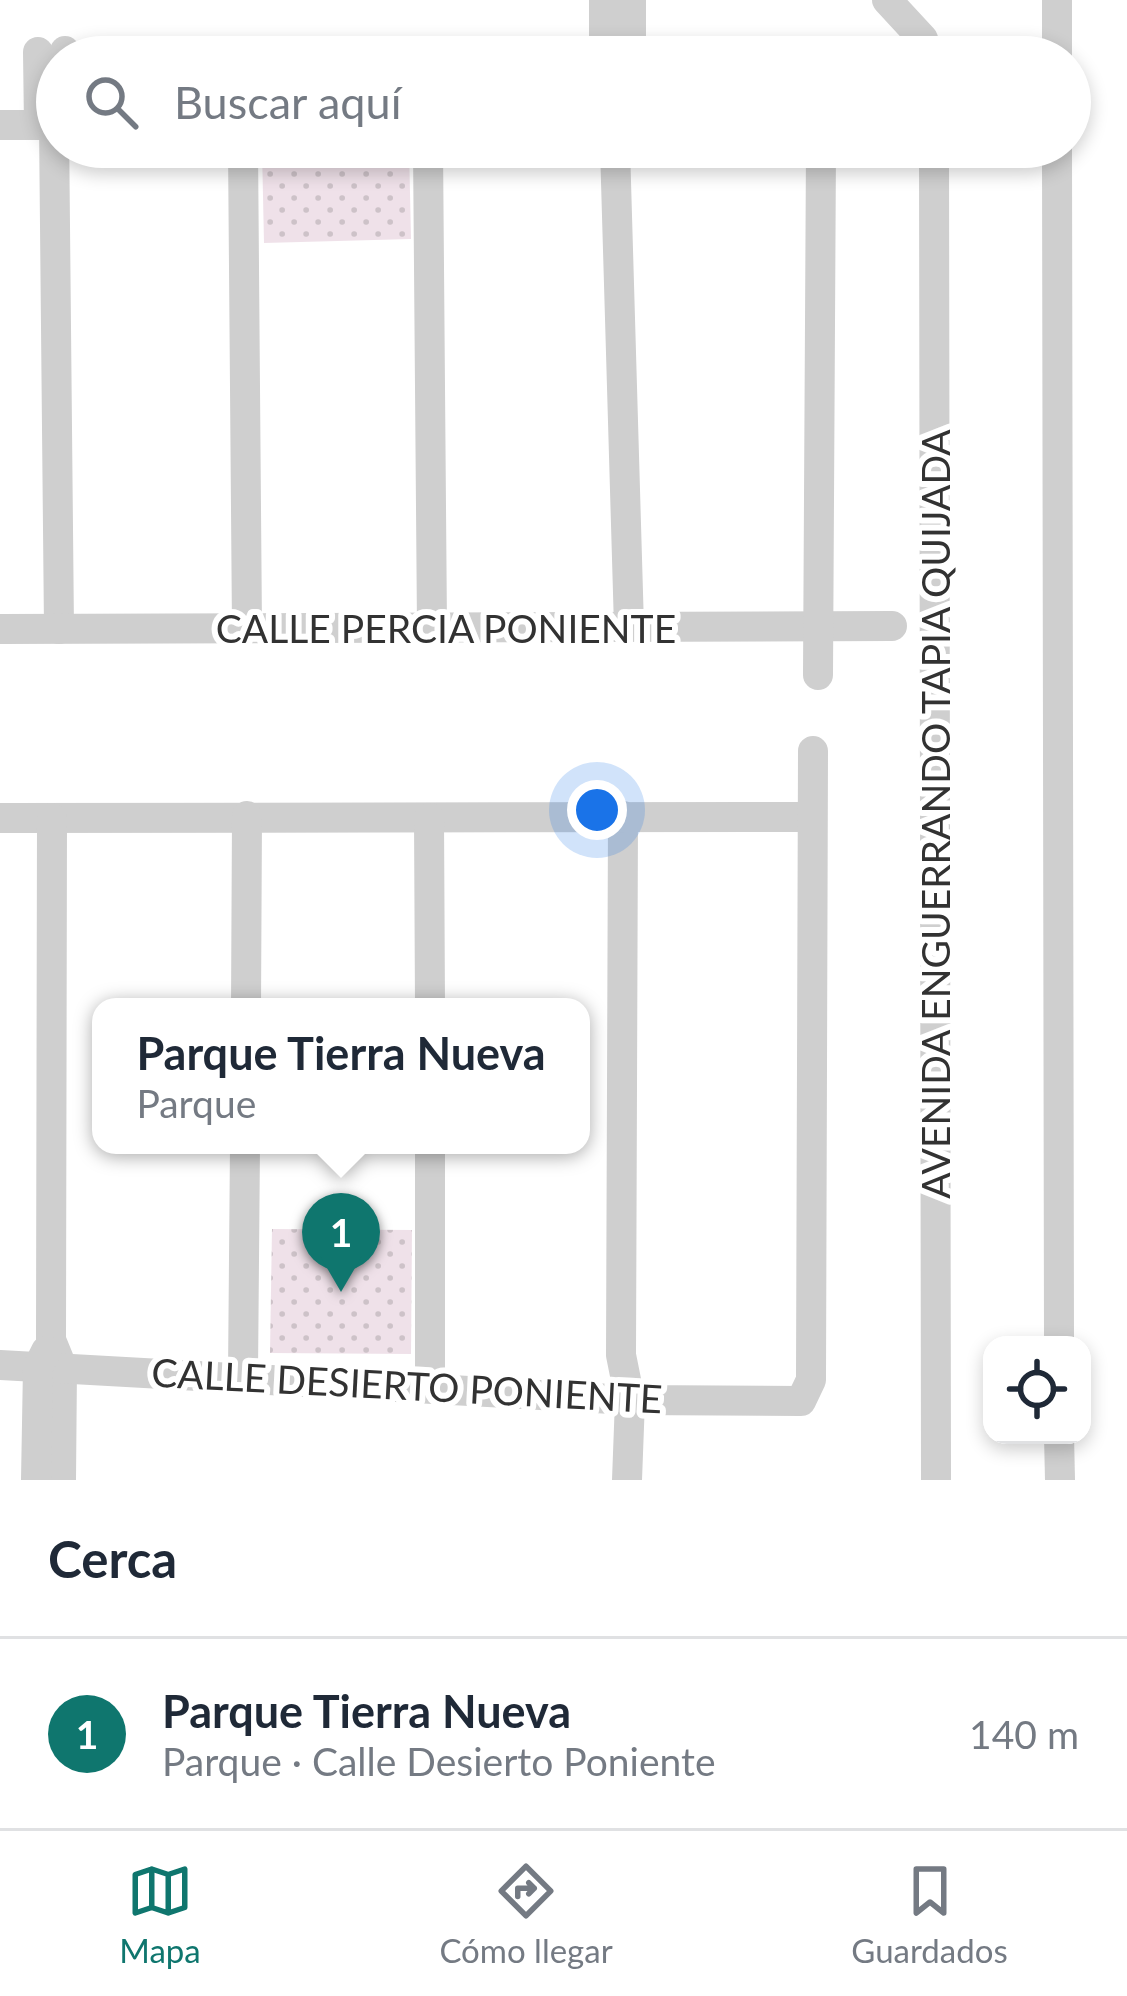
<!DOCTYPE html>
<html lang="es">
<meta charset="utf-8">
<style>
body{margin:0;font-family:Lato,sans-serif;background:#f6f6f7;color:#1f2937}
.controls{position:absolute;right:36px;bottom:36px;display:grid;overflow:hidden;border-radius:24px;box-shadow:0 6px 18px #0003}
.controls button{width:108px;height:108px;display:grid;place-items:center;padding:0;border:0;border-bottom:3px solid #e0e1e3;background:#fff;color:#1f2937;font:60px sans-serif}
.you{position:absolute;left:597px;top:810px;width:42px;height:42px;margin:-30px;border:9px solid #fff;border-radius:50%;background:#1a73e8;box-shadow:0 0 0 18px #1a73e833}
.badge{display:grid;place-items:center;width:78px;height:78px;border-radius:50%;background:#0f766e;color:#fff;font-size:39px;font-weight:700}
.pin{position:absolute;translate:-50% -99px;filter:drop-shadow(0 3px 6px #0008)}
.pin::after{content:'';position:absolute;top:63px;width:42px;height:36px;background:inherit;clip-path:polygon(0 0,100% 0,50% 100%)}
.popup{position:absolute;left:92px;top:998px;width:498px;height:156px;box-sizing:border-box;display:grid;place-content:center;border-radius:24px;background:#fff;filter:drop-shadow(0 3px 9px #0005);font-size:39px;white-space:nowrap;color:#747a83}
.popup b{font-size:45px;color:#1f2937}
.popup::after{content:'';position:absolute;left:50%;top:100%;margin-left:-24px;border:24px solid transparent;border-top-color:#fff}
.list{margin:0;padding:0;list-style:none}
h2{display:flex;justify-content:space-between;align-items:center;height:156px;margin:0;padding:0 48px;font-size:51px}
h2 small{font-size:39px;font-weight:400;color:#747a83}
.list li{display:grid;grid-template-columns:78px 1fr auto;gap:36px;align-items:center;box-sizing:border-box;height:192px;padding:0 48px;border-top:3px solid #e0e1e3}
.list b{display:block;font-size:45px;white-space:nowrap}
.list p{margin:0;font-size:39px;white-space:nowrap;color:#747a83}
.list em{font-size:39px;font-style:normal;color:#747a83}
.icon{flex:none;width:66px;height:66px;fill:none;stroke:currentColor;stroke-width:2;stroke-linecap:round;stroke-linejoin:round}
.map{position:relative;flex:none;width:1127px;height:1480px;overflow:hidden}
.search{position:absolute;background:#fff;box-shadow:0 6px 18px #0003;left:36px;right:36px;top:36px;height:132px;display:flex;align-items:center;gap:30px;box-sizing:border-box;padding:0 42px;border-radius:66px;color:#747a83;font-size:45px}
.sheet{height:348px;background:#fff}
nav{display:flex;justify-content:space-around;align-items:center;box-sizing:border-box;height:168px;border-top:3px solid #e0e1e3;background:#fff;font-size:33px;color:#747a83}
nav a{display:grid;justify-items:center;gap:6px}
nav .on{color:#0f766e}
.map>svg:first-child{display:block}
.park{fill:url(#park-dots)}
.lines{fill:none;stroke-linecap:round;stroke-linejoin:round}
.minor{stroke:#cfcfcf;stroke-width:30}
.labels{text-anchor:middle;dominant-baseline:central;stroke-width:12;stroke-linejoin:round;paint-order:stroke}
.street-label{font-size:39px;fill:#323232;stroke:#fff}
</style>
<div class="map">
<svg width="1127" height="1480" viewBox="0 0 1127 1480">
<defs>
<pattern id="park-dots" width="8" height="8" patternUnits="userSpaceOnUse" patternTransform="scale(3)"><rect width="8" height="8" fill="#efe1e9"/><path d="M2 2h.1M6 6h.1" fill="none" stroke="#cdc2c8" stroke-width="1.8" stroke-linecap="round"/></pattern>
</defs>
<rect width="100%" height="100%" fill="#fff"/>
<g class="park">
<polygon points="409,147 411,239 264,243 262,149"/>
<polygon points="272,1229 412,1230 411,1354 270,1353"/>
</g>
<g class="lines">
<g class="minor">
<polyline points="604,0 604,57"/>
<polyline points="631,0 631,57"/>
<polyline points="887,0 923,39 929,57"/>
<polyline points="1057,0 1057,57"/>
<polyline points="38,52 39,125"/>
<polyline points="65,57 65,51"/>
<polyline points="0,125 57,125"/>
<polyline points="54,125 59,629"/>
<polyline points="243,147 247,629"/>
<polyline points="428,147 432,627"/>
<polyline points="615,147 629,627"/>
<polyline points="934,147 936,1480"/>
<polyline points="1057,147 1059,1345"/>
<polyline points="0,629 892,626"/>
<polyline points="818,675 821,147"/>
<polyline points="623,816 621,1355 630,1400 627,1480"/>
<polyline points="0,818 812,817"/>
<polyline points="52,818 51,1340 62,1367 61,1480"/>
<polyline points="429,818 430,1007"/>
<polyline points="246,1007 247,816"/>
<polyline points="430,1145 430,1385"/>
<polyline points="0,1365 630,1400 801,1401 811,1380 813,751"/>
<polyline points="243,1374 245,1145"/>
<polyline points="1059,1435 1060,1480"/>
<polyline points="36,1480 38,1367 46,1351"/>
</g>
</g>
<g class="labels">
<g class="street-label">
<text x="446" y="628">CALLE PERCIA PONIENTE</text>
<text transform="translate(935 814) rotate(-90)">AVENIDA ENGUERRANDO TAPIA QUIJADA</text>
<text transform="translate(407 1385) rotate(3)">CALLE DESIERTO PONIENTE</text>
</g>
</g>
</svg>
<div class="controls">
<button><svg class="icon" aria-label="locate" viewBox="0 0 24 24"><circle cx="12" cy="12" r="6"/><path d="M12 2v4M12 18v4M2 12h4M18 12h4"/></svg></button>
</div>
<div class="you"></div>
<div class="pin badge" style="left:341px;top:1292px">1</div>
<div class="popup"><b>Parque Tierra Nueva</b>Parque</div>
<div class="search"><svg class="icon" aria-label="search" viewBox="0 0 24 24"><circle cx="10" cy="10" r="6"/><path d="M15 15l6 6"/></svg>Buscar aquí</div>
</div>
<section class="sheet">
<h2>Cerca<small></small></h2>
<ul class="list">
<li><span class="badge">1</span><div><b>Parque Tierra Nueva</b><p>Parque · Calle Desierto Poniente</p></div><em>140 m</em></li>
</ul>
</section>
<nav>
<a class="on"><svg class="icon" aria-label="map" viewBox="0 0 24 24"><path d="M3 6l6-2 6 2 6-2v14l-6 2-6-2-6 2zM9 4v14M15 6v14"/></svg>Mapa</a>
<a><svg class="icon" aria-label="directions" viewBox="0 0 24 24"><path d="M12 3l9 9-9 9-9-9zM9 14v-3h6M13 9l2 2-2 2"/></svg>Cómo llegar</a>
<a><svg class="icon" aria-label="saved" viewBox="0 0 24 24"><path d="M7 4h10v16l-5-4-5 4z"/></svg>Guardados</a>
</nav>
